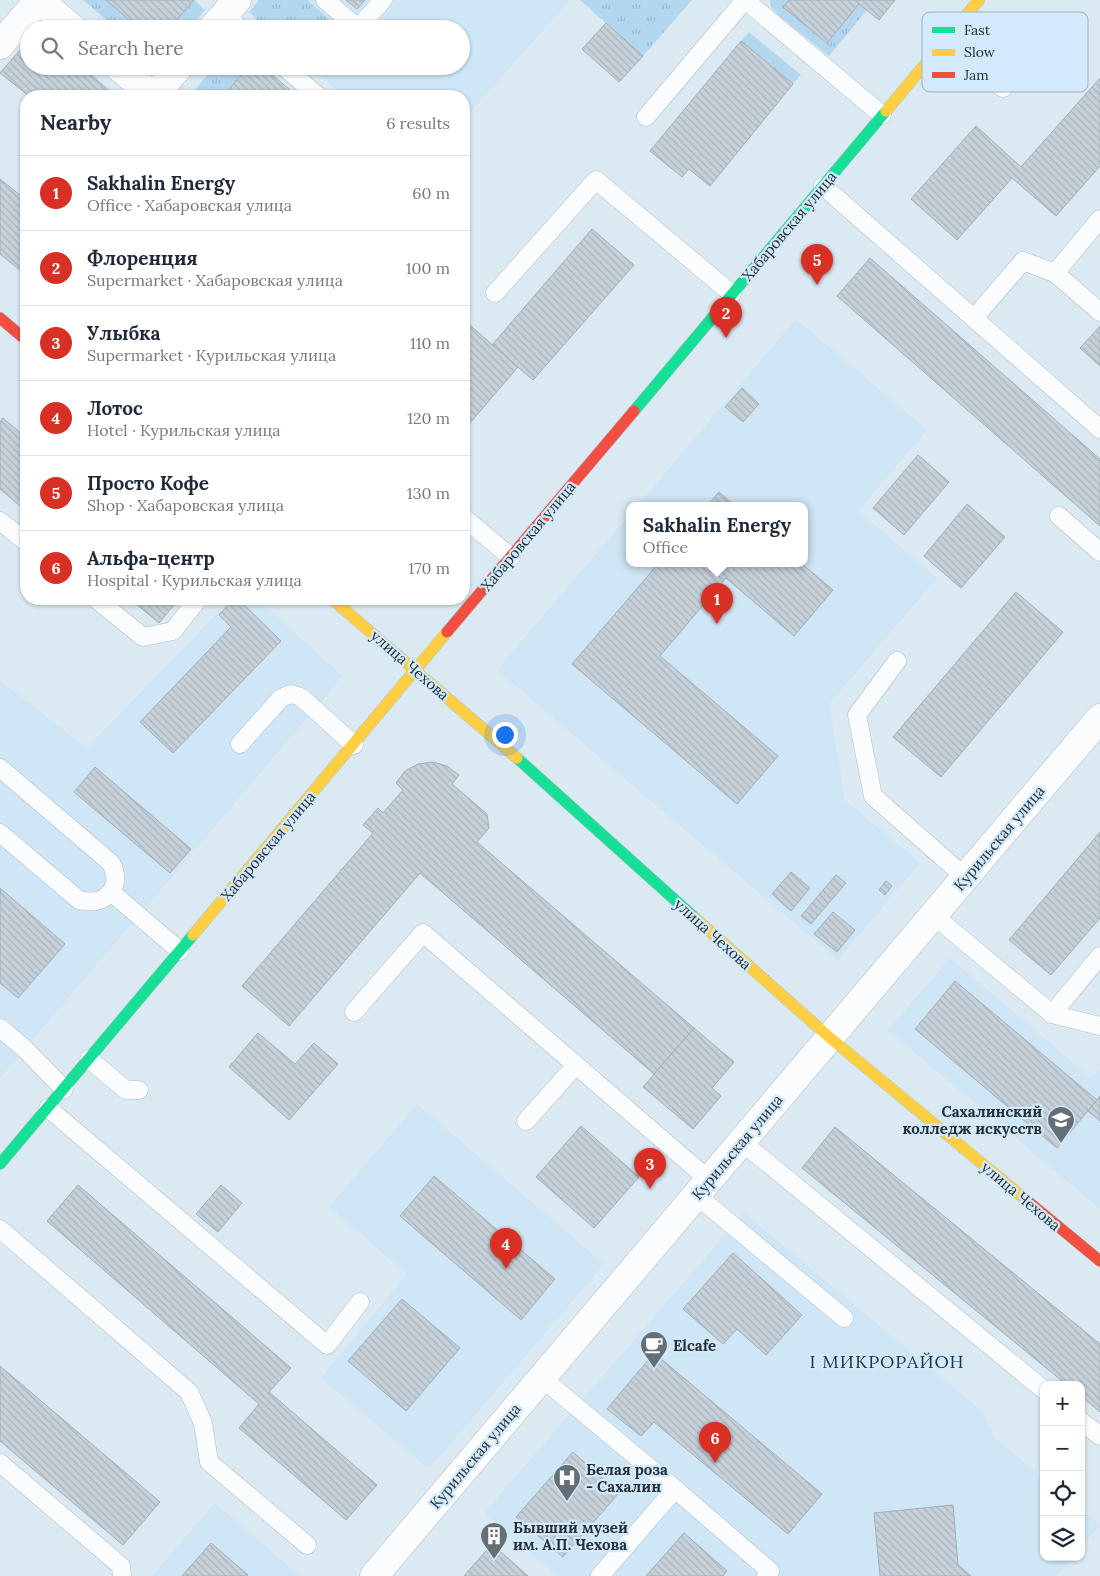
<!DOCTYPE html>
<meta charset="utf-8">
<style>
body{margin:0;font-family:Lora,serif;background:#f6f6f7;color:#1f2937}
.controls{position:absolute;right:15px;bottom:15px;display:grid;overflow:hidden;border-radius:10px;box-shadow:0 1px 4px #0004}
.controls button{width:45px;height:45px;display:grid;place-items:center;padding:0;border:0;border-bottom:1px solid #e0e1e3;background:#fff;color:#1f2937;font:25px sans-serif}
.you{position:absolute;left:504px;top:734px;width:18px;height:18px;margin:-12px;border:4px solid #fff;border-radius:50%;background:#1a73e8;box-shadow:0 0 0 8px #1a73e833}
.badge{display:grid;place-items:center;width:32px;height:32px;border-radius:50%;background:#d93025;color:#fff;font-size:16px;font-weight:700}
.pin{position:absolute;translate:-50% -41px;filter:drop-shadow(0 1px 2px #0008)}
.pin::after{content:'';position:absolute;top:26px;width:18px;height:15px;background:inherit;clip-path:polygon(0 0,100% 0,50% 100%)}
.popup{position:absolute;left:626px;top:502px;width:182px;height:65px;box-sizing:border-box;display:grid;place-content:center;border-radius:10px;background:#fff;filter:drop-shadow(0 1px 4px #0005);font-size:16px;white-space:nowrap;color:#747a83}
.popup b{font-size:19px;color:#1f2937}
.popup::after{content:'';position:absolute;left:50%;top:100%;margin-left:-10px;border:10px solid transparent;border-top-color:#fff}
.list{margin:0;padding:0;list-style:none}
h2{display:flex;justify-content:space-between;align-items:center;height:65px;margin:0;padding:0 20px;font-size:21px}
h2 small{font-size:16px;font-weight:400;color:#747a83}
.list li{display:grid;grid-template-columns:32px 1fr auto;gap:15px;align-items:center;box-sizing:border-box;height:75px;padding:0 20px;border-top:1px solid #e0e1e3}
.list b{display:block;font-size:19px;white-space:nowrap}
.list p{margin:0;font-size:16px;white-space:nowrap;color:#747a83}
.list em{font-size:16px;font-style:normal;color:#747a83}
.icon{flex:none;width:28px;height:28px;fill:none;stroke:currentColor;stroke-width:2;stroke-linecap:round;stroke-linejoin:round}
.map{position:relative;flex:none;width:1100px;height:1576px;overflow:hidden}
.search{position:absolute;background:#fff;box-shadow:0 1px 4px #0004;left:20px;top:20px;width:450px;height:55px;display:flex;align-items:center;gap:12px;box-sizing:border-box;padding:0 18px;border-radius:28px;color:#747a83;font-size:19px}
.panel{position:absolute;background:#fff;box-shadow:0 1px 4px #0004;left:20px;top:90px;width:450px;height:515px;border-radius:20px}
.map>svg:first-child{display:block}
.built{fill:#cee6f6}
.grass{fill:url(#grass-tufts)}
.building{fill:url(#building-back-hatch);stroke:#a3aeb5}
.lines{fill:none;stroke-linecap:round;stroke-linejoin:round}
.lane-casing{stroke:#b3bec5;stroke-width:19}
.street-casing{stroke:#b3bec5;stroke-width:29}
.fast-casing{stroke:#b3bec5;stroke-width:12}
.slow-casing{stroke:#b3bec5;stroke-width:12}
.jam-casing{stroke:#b3bec5;stroke-width:12}
.lane{stroke:#fafcfd;stroke-width:18}
.street{stroke:#fafcfd;stroke-width:28}
.fast{stroke:#16e098;stroke-width:11}
.slow{stroke:#ffcf43;stroke-width:11}
.jam{stroke:#f24e42;stroke-width:11}
.labels{text-anchor:middle;dominant-baseline:central;stroke-width:4.5;stroke-linejoin:round;paint-order:stroke}
.street-label{font-size:15px;fill:#252e34;stroke:#d2eafb}
.poi-label{font-size:15px;font-weight:bold;fill:#252e34;stroke:#d2eafb;text-anchor:start}
.quarter-label{font-size:18px;letter-spacing:1px;fill:#213542;stroke:#d2eafb}
.key{fill:#d2eafb;stroke:#9eb2bf;stroke-width:1}
.key-label{font-size:14px;fill:#252e34}
</style>
<div class="map">
<svg width="1100" height="1576" viewBox="0 0 1100 1576">
<defs>
<pattern id="grass-tufts" width="24" height="20" patternUnits="userSpaceOnUse" patternTransform="scale(1.25)"><rect width="24" height="20" fill="#b3d7ef"/><path d="M3 7l-1-3M5 7V3M7 7l1-3M15 17l-1-3M17 17v-4M19 17l1-3" fill="none" stroke="#9ab9ce"/></pattern>
<pattern id="building-back-hatch" width="6" height="6" patternUnits="userSpaceOnUse" patternTransform="scale(1.25)"><rect width="6" height="6" fill="#c7d1d9"/><path d="M-1 5l2 2M0 0l6 6M5-1l2 2" fill="none" stroke="#abb4bb"/></pattern>
</defs>
<rect width="100%" height="100%" fill="#dbe9f2"/>
<g class="built">
<polygon points="259,0 570,0 464,119 464,96 344,96 310,66 461,66 461,29 267,29 249,12"/>
<polygon points="796,319 927,430 858,511 937,578 829,704 845,800 920,863 838,960 497,670 629,515 630,563 804,563 804,505 638,505"/>
<polygon points="231,599 256,599 343,676 0,1078 0,681 87,748"/>
<polygon points="950,958 1091,1078 1100,1068 1100,1209 888,1030"/>
<polygon points="417,1104 604,1264 429,1469 321,1378 407,1274 329,1207"/>
<polygon points="744,1213 983,1412 995,1438 1044,1479 1044,1557 1072,1557 1057,1576 557,1576 484,1513"/>
<polygon points="215,1503 300,1576 152,1576"/>
<polygon points="1081,1510 1100,1525 1081,1547"/>
</g>
<g class="grass">
<polygon points="83,0 106,0 140,29 117,29"/>
<polygon points="194,0 205,10 189,29 169,29"/>
<polygon points="259,0 307,0 340,29 267,29 249,12"/>
<polygon points="580,0 692,0 643,56"/>
<polygon points="770,0 789,0 784,8 827,43 859,4 867,10 829,56 777,14 771,7"/>
<polygon points="749,32 801,75 793,84 741,41"/>
<polygon points="215,66 249,66 223,96 192,96 198,86"/>
</g>
<g class="building">
<polygon points="106,0 194,0 169,29 140,29"/>
<polygon points="346,0 365,0 357,9"/>
<polygon points="789,0 895,0 879,20 859,4 827,43 783,7"/>
<polygon points="606,23 643,56 619,82 582,49"/>
<polygon points="29,40 29,66 80,66 116,96 29,96 0,73"/>
<polygon points="741,41 793,84 710,186 689,169 682,177 650,151"/>
<polygon points="249,66 262,66 297,96 223,96"/>
<polygon points="1100,78 1100,166 1056,216 1012,178 957,240 911,199 976,126 1021,167"/>
<polygon points="0,179 26,200 26,275 0,254"/>
<polygon points="592,229 634,265 533,380 492,345"/>
<polygon points="870,258 1100,459 1100,526 837,296"/>
<polygon points="464,320 518,367 464,430"/>
<polygon points="1100,326 1100,366 1080,348"/>
<polygon points="742,388 759,404 743,422 725,407"/>
<polygon points="3,418 26,438 26,511 0,489 0,422"/>
<polygon points="918,455 949,482 904,535 873,508"/>
<polygon points="719,492 734,505 708,505"/>
<polygon points="967,504 1005,537 961,588 924,556"/>
<polygon points="659,563 801,563 833,590 794,636 726,578 660,656 778,756 737,804 572,664"/>
<polygon points="1016,592 1063,632 941,777 893,737"/>
<polygon points="130,599 179,599 159,623"/>
<polygon points="234,599 238,599 281,641 173,753 140,722 231,627 219,615"/>
<polygon points="433,762 447,766 459,775 452,784 487,814 489,828 477,842 694,1028 654,1074 420,873 289,1026 242,986 373,833 363,825 378,808 383,813 403,790 396,783 405,771 418,764"/>
<polygon points="95,767 191,849 170,873 74,792"/>
<polygon points="1100,832 1100,918 1051,975 1009,940"/>
<polygon points="791,872 810,888 791,911 772,894"/>
<polygon points="836,875 846,883 811,924 801,916"/>
<polygon points="886,881 892,886 885,895 879,890"/>
<polygon points="0,888 65,944 18,998 0,983"/>
<polygon points="833,912 855,930 837,952 814,934"/>
<polygon points="955,981 1097,1100 1057,1148 915,1029"/>
<polygon points="694,1028 734,1062 712,1088 721,1096 693,1129 643,1087"/>
<polygon points="258,1033 295,1064 314,1043 338,1064 289,1120 229,1067"/>
<polygon points="1100,1096 1100,1121 1088,1111"/>
<polygon points="581,1126 639,1177 594,1228 536,1177"/>
<polygon points="835,1127 1100,1344 1100,1412 1081,1396 1081,1385 1067,1385 802,1168"/>
<polygon points="434,1176 555,1279 521,1320 400,1216"/>
<polygon points="78,1185 291,1368 269,1392 377,1485 346,1520 239,1428 259,1404 47,1221"/>
<polygon points="221,1185 242,1203 218,1232 196,1214"/>
<polygon points="733,1253 802,1315 766,1355 737,1329 723,1344 683,1309"/>
<polygon points="402,1299 460,1348 406,1411 348,1361"/>
<polygon points="654,1353 822,1494 788,1534 654,1422 641,1436 607,1409"/>
<polygon points="0,1366 160,1502 123,1545 0,1441"/>
<polygon points="573,1452 619,1493 563,1557 516,1517"/>
<polygon points="953,1505 958,1565 971,1576 880,1576 874,1513"/>
<polygon points="684,1533 727,1571 723,1576 646,1576"/>
<polygon points="211,1543 248,1575 247,1576 182,1576"/>
<polygon points="492,1544 528,1576 464,1576"/>
</g>
<g class="lines">
<defs>
<g id="lane">
<polyline points="325,0 358,28 383,0"/>
<polyline points="745,0 882,115"/>
<polyline points="225,15 241,29"/>
<polyline points="945,41 1003,88 1037,47"/>
<polyline points="283,66 318,96"/>
<polyline points="646,117 745,0"/>
<polyline points="823,186 1100,429"/>
<polyline points="1100,219 1055,273 1100,312"/>
<polyline points="495,293 596,180 732,294"/>
<polyline points="974,318 1023,261 1055,273"/>
<polyline points="1059,516 1100,552"/>
<polyline points="464,518 511,557"/>
<polyline points="0,521 26,542"/>
<polyline points="96,599 143,637 173,631 198,599"/>
<polyline points="897,661 857,715 873,796 965,877"/>
<polyline points="240,744 281,698 291,694 301,697 354,745"/>
<path d="M0 768 111 863C124 888 105 907 79 900L0 833"/>
<polyline points="111,892 180,951"/>
<polyline points="933,915 1052,1014 1100,1026"/>
<polyline points="354,1012 423,933 709,1180"/>
<polyline points="1052,1014 1100,956"/>
<polyline points="0,1028 25,1049 64,1089"/>
<polyline points="89,1059 126,1090 139,1090"/>
<polyline points="48,1108 327,1345 360,1302"/>
<polyline points="526,1121 576,1065"/>
<polyline points="742,1142 1044,1390"/>
<polyline points="696,1195 844,1318"/>
<polyline points="0,1229 189,1392 203,1423 209,1462 307,1545"/>
<polyline points="542,1378 675,1489"/>
<polyline points="1081,1421 1100,1436"/>
<polyline points="0,1463 121,1566 122,1576"/>
<polyline points="600,1576 675,1489 770,1571 766,1576"/>
</g>
<g id="street">
<polyline points="212,29 237,0"/>
<polyline points="0,45 39,0 73,29"/>
<polyline points="118,66 153,96"/>
<polyline points="153,96 180,66"/>
<polyline points="374,1576 1100,718"/>
</g>
<g id="fast">
<polyline points="634,411 886,111"/>
<polyline points="517,758 695,918"/>
<polyline points="0,1164 193,935"/>
</g>
<g id="slow">
<polyline points="886,111 979,0"/>
<polyline points="332,599 517,758"/>
<polyline points="695,918 829,1037 1025,1199"/>
<polyline points="193,935 447,632"/>
</g>
<g id="jam">
<polyline points="0,318 26,340"/>
<polyline points="447,632 634,411"/>
<polyline points="1025,1199 1100,1261"/>
</g>
</defs>
<use href="#lane" class="lane-casing"/>
<use href="#street" class="street-casing"/>
<use href="#fast" class="fast-casing"/>
<use href="#slow" class="slow-casing"/>
<use href="#jam" class="jam-casing"/>
<use href="#lane" class="lane"/>
<use href="#street" class="street"/>
<use href="#fast" class="fast"/>
<use href="#slow" class="slow"/>
<use href="#jam" class="jam"/>
</g>
<defs>
<symbol id="university-pin" viewBox="-11 -11 22 30"><path d="M0 17L-7.5 6A9.5 9.5 0 1 1 7.5 6Z" fill="#656f76" stroke="#d2eafb"/><path d="M0-5L7-2L0 1L-7-2ZM-4 1L0 2.5L4 1V4Q0 6-4 4Z" fill="#fff"/></symbol>
<symbol id="cafe-pin" viewBox="-11 -11 22 30"><path d="M0 17L-7.5 6A9.5 9.5 0 1 1 7.5 6Z" fill="#656f76" stroke="#d2eafb"/><path d="M-5.5-4.5H6V0H3Q3 3.5 0 3.5H-2.5Q-5.5 3.5-5.5 0ZM3-3.2v2h1.7v-2ZM-6 4.5H4V6H-6Z" fill="#fff"/></symbol>
<symbol id="hospital-pin" viewBox="-11 -11 22 30"><path d="M0 17L-7.5 6A9.5 9.5 0 1 1 7.5 6Z" fill="#656f76" stroke="#d2eafb"/><path d="M-5-5h3v3.5h4V-5h3V5h-3V1.5h-4V5h-3Z" fill="#fff"/></symbol>
<symbol id="building-pin" viewBox="-11 -11 22 30"><path d="M0 17L-7.5 6A9.5 9.5 0 1 1 7.5 6Z" fill="#656f76" stroke="#d2eafb"/><path d="M-4-6H4V6H1V3H-1V6H-4ZM-2.5-4.3h1.7v1.8h-1.7ZM.8-4.3h1.7v1.8H.8ZM-2.5-1h1.7V.8h-1.7ZM.8-1h1.7V.8H.8Z" fill="#fff"/></symbol>
</defs>
<g fill-rule="evenodd">
<use href="#university-pin" x="1045" y="1104" width="32" height="43"/>
<use href="#cafe-pin" x="638" y="1329" width="32" height="43"/>
<use href="#hospital-pin" x="551" y="1462" width="32" height="43"/>
<use href="#building-pin" x="478" y="1520" width="32" height="43"/>
</g>
<g class="labels">
<g class="street-label">
<text transform="translate(789 226) rotate(-50)">Хабаровская улица</text>
<text transform="translate(528 536) rotate(-50)">Хабаровская улица</text>
<text transform="translate(410 665) rotate(41)">улица Чехова</text>
<text transform="translate(999 838) rotate(-50)">Курильская улица</text>
<text transform="translate(268 846) rotate(-50)">Хабаровская улица</text>
<text transform="translate(713 934) rotate(42)">улица Чехова</text>
<text transform="translate(737 1147) rotate(-50)">Курильская улица</text>
<text transform="translate(1021 1196) rotate(40)">улица Чехова</text>
<text transform="translate(475 1456) rotate(-50)">Курильская улица</text>
</g>
<g class="poi-label">
<text x="1042" y="1111" text-anchor="end">Сахалинский<tspan x="1042" dy="17">колледж искусств</tspan></text>
<text x="673" y="1345">Elcafe</text>
<text x="586" y="1469">Белая роза<tspan x="586" dy="17">- Сахалин</tspan></text>
<text x="513" y="1527">Бывший музей<tspan x="513" dy="17">им. А.П. Чехова</tspan></text>
</g>
<g class="quarter-label">
<text x="887" y="1361">I МИКРОРАЙОН</text>
</g>
</g>
<rect x="922" y="12" width="166" height="80" rx="8" class="key"/>
<rect x="932" y="27" width="23" height="6" fill="#16e098"/>
<rect x="932" y="49" width="23" height="7" fill="#ffcf43"/>
<rect x="932" y="72" width="23" height="6" fill="#f24e42"/>
<g class="key-label">
<text x="964" y="35">Fast</text>
<text x="964" y="57">Slow</text>
<text x="964" y="80">Jam</text>
</g>
</svg>
<div class="controls">
<button>+</button>
<button>−</button>
<button><svg class="icon" aria-label="locate" viewBox="0 0 24 24"><circle cx="12" cy="12" r="6"/><path d="M12 2v4M12 18v4M2 12h4M18 12h4"/></svg></button>
<button><svg class="icon" aria-label="layers" viewBox="0 0 24 24"><path d="M12 4l9 5-9 5-9-5zM3 14l9 5 9-5"/></svg></button>
</div>
<div class="you"></div>
<div class="pin badge" style="left:717px;top:624px">1</div>
<div class="popup"><b>Sakhalin Energy</b>Office</div>
<div class="pin badge" style="left:726px;top:338px">2</div>
<div class="pin badge" style="left:650px;top:1189px">3</div>
<div class="pin badge" style="left:506px;top:1269px">4</div>
<div class="pin badge" style="left:817px;top:285px">5</div>
<div class="pin badge" style="left:715px;top:1463px">6</div>
<div class="search"><svg class="icon" aria-label="search" viewBox="0 0 24 24"><circle cx="10" cy="10" r="6"/><path d="M15 15l6 6"/></svg>Search here</div>
<section class="panel">
<h2>Nearby<small>6 results</small></h2>
<ul class="list">
<li><span class="badge">1</span><div><b>Sakhalin Energy</b><p>Office · Хабаровская улица</p></div><em>60 m</em></li>
<li><span class="badge">2</span><div><b>Флоренция</b><p>Supermarket · Хабаровская улица</p></div><em>100 m</em></li>
<li><span class="badge">3</span><div><b>Улыбка</b><p>Supermarket · Курильская улица</p></div><em>110 m</em></li>
<li><span class="badge">4</span><div><b>Лотос</b><p>Hotel · Курильская улица</p></div><em>120 m</em></li>
<li><span class="badge">5</span><div><b>Просто Кофе</b><p>Shop · Хабаровская улица</p></div><em>130 m</em></li>
<li><span class="badge">6</span><div><b>Альфа-центр</b><p>Hospital · Курильская улица</p></div><em>170 m</em></li>
</ul>
</section>
</div>
